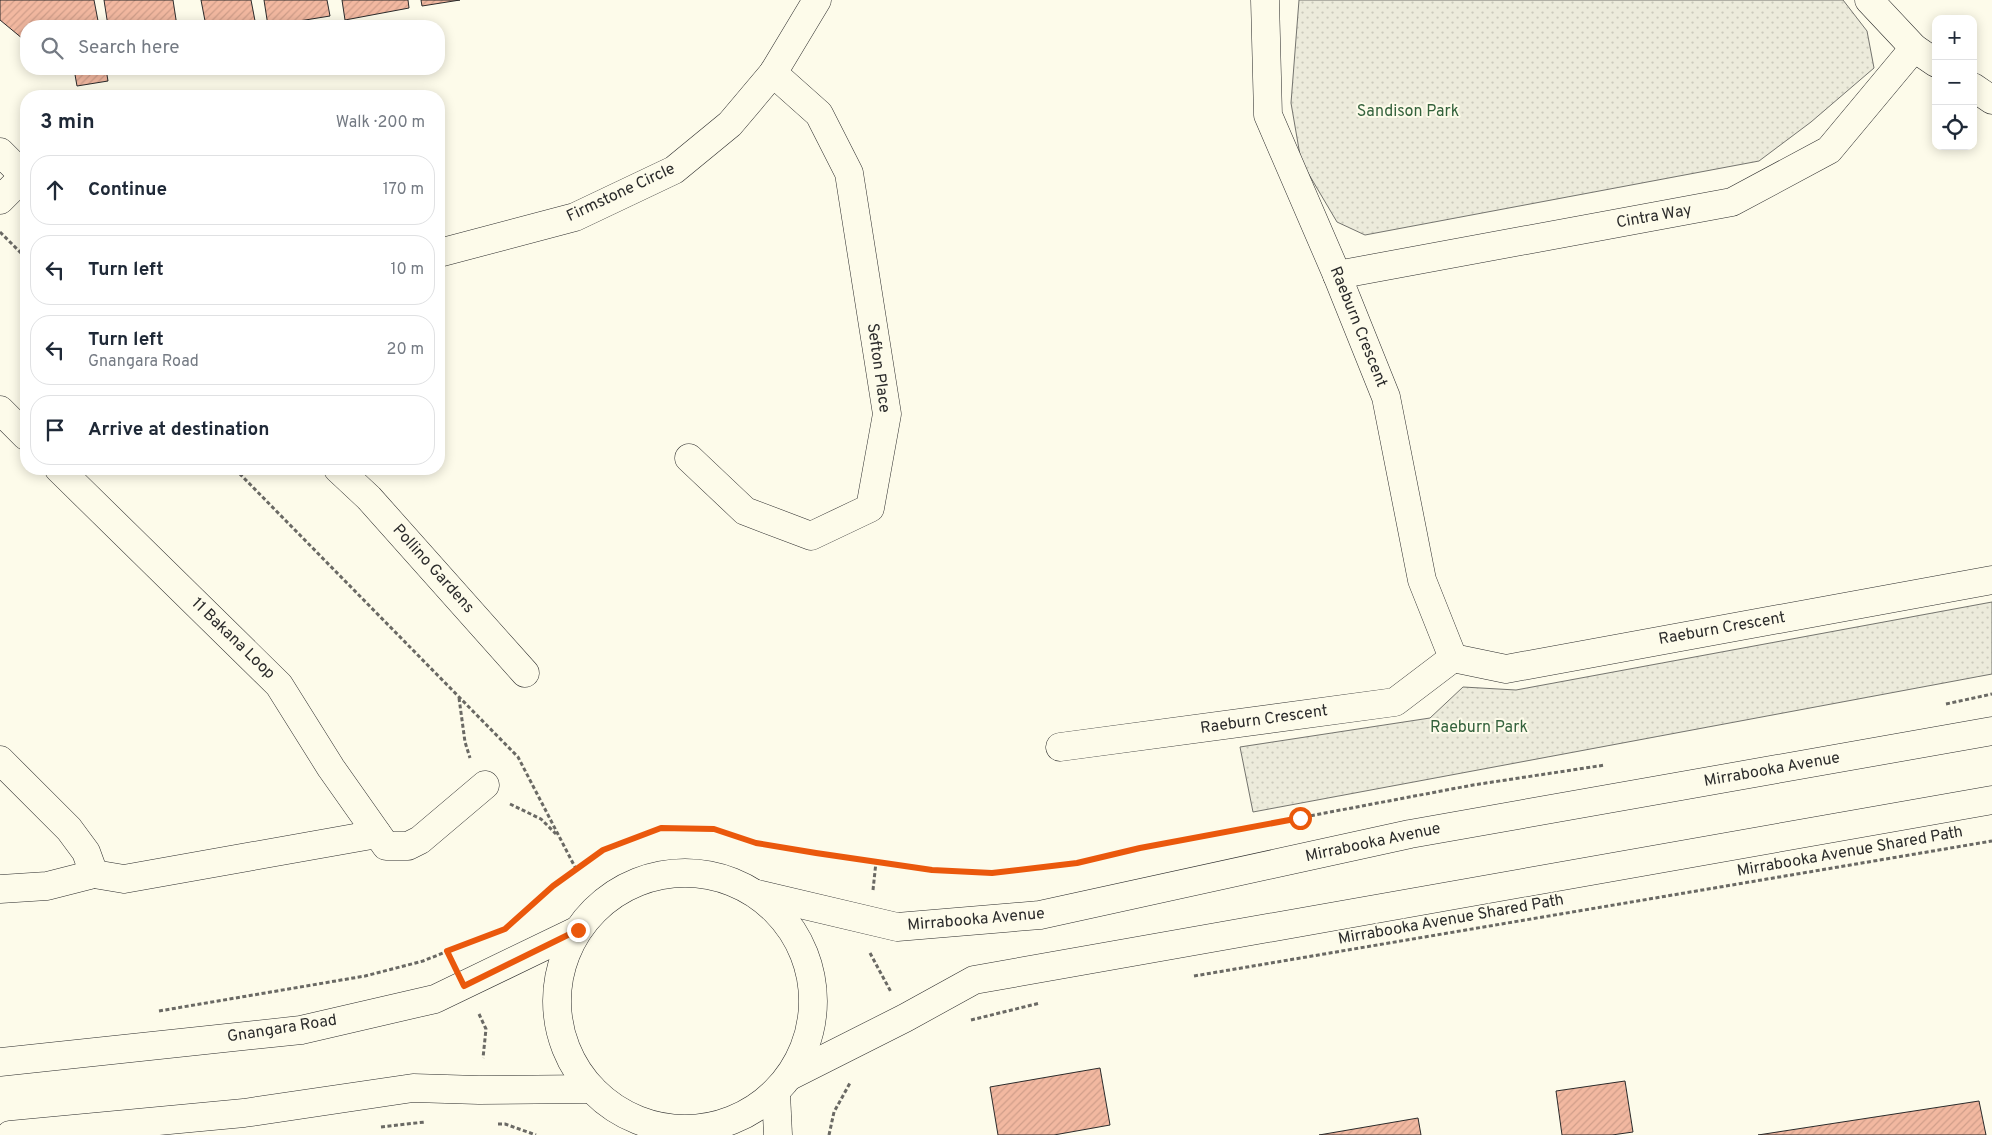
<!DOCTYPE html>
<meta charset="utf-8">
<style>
body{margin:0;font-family:Overpass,sans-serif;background:#f6f6f7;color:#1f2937}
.controls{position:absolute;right:15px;top:15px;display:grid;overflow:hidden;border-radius:10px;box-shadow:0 2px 12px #0003}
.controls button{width:45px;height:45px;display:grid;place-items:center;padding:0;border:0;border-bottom:1px solid #e0e1e3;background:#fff;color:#1f2937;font:25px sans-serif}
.stop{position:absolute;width:15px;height:15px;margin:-11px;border:4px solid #ea580c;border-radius:50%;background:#fff}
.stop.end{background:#ea580c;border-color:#fff;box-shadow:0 1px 5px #0008}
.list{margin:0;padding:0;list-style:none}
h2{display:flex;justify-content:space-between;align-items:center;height:65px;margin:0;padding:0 20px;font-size:21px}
h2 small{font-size:16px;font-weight:400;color:#747a83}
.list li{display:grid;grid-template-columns:32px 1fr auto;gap:15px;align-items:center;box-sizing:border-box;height:70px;margin:0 10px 10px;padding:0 10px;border:1px solid #e0e1e3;border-radius:20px}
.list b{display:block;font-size:19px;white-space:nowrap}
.list p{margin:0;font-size:16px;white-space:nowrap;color:#747a83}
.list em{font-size:16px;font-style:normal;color:#747a83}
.icon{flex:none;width:28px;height:28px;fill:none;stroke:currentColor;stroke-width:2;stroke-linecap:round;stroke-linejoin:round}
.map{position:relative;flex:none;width:1992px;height:1135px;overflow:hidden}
.search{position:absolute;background:#fff;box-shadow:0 2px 12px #0003;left:20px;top:20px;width:425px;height:55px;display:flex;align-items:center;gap:12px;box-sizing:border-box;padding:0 18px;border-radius:20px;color:#747a83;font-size:19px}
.panel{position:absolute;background:#fff;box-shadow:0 2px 12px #0003;left:20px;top:90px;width:425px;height:385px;border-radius:20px}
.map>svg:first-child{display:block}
.grass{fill:url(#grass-dots);stroke:#74746e}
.building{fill:url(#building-hatch);stroke:#2b2b2b}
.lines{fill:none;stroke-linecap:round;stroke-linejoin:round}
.street-casing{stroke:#2b2b2b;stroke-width:29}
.primary-casing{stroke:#2b2b2b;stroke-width:29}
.path{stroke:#6a6964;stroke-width:3;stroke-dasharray:4 2.5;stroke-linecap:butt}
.street{stroke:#fdfbea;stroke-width:28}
.primary{stroke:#fdfbea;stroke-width:28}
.route{stroke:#ea580c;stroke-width:6}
.labels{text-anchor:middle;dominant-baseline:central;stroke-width:4;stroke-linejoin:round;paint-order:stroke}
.park-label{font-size:16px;fill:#34623c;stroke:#fdfbea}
.street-label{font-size:16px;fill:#2b2b2b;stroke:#fdfbea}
</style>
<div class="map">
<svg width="1992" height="1135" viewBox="0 0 1992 1135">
<defs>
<pattern id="grass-dots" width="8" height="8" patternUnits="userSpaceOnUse" patternTransform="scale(1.25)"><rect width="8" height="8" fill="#ecebdb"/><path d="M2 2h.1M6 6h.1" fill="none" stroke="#cbcabc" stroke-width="1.8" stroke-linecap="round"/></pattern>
<pattern id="building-hatch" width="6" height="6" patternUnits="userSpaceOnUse" patternTransform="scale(1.25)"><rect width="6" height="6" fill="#f2b8a0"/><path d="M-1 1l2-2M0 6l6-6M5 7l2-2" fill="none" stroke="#d09e8a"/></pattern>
</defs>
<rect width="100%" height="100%" fill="#fdfbea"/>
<g class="grass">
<polygon points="1299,0 1843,0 1867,31 1874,68 1811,122 1759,161 1365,235 1337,222 1301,161 1291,103"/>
<polygon points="1992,602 1992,674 1253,812 1240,747 1430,718 1463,687 1516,690"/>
</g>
<g class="building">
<polygon points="0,0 94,0 99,26 26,26 26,38 23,39 0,20"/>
<polygon points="104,0 173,0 177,26 108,26"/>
<polygon points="201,0 251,0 256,26 206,26"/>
<polygon points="264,0 327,0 330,16 268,26"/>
<polygon points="342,0 408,0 409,8 345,20"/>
<polygon points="421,0 460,0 422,6"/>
<polygon points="74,69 106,69 108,81 77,86"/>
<polygon points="1100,1068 1110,1125 1054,1135 998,1135 990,1087"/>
<polygon points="1625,1081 1633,1132 1612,1135 1562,1135 1556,1091"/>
<polygon points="1979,1101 1986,1135 1758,1135"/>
<polygon points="1418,1118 1421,1135 1319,1135"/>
</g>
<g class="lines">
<defs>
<g id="street">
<polyline points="1265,0 1268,115 1337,275 1386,397 1422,580 1453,658 1506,669 1992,580"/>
<polyline points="1869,0 1914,48 1936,63"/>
<polyline points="1973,87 1992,100"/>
<polyline points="0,152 26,178"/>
<polyline points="0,200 24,176"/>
<polyline points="439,253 575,217 674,170 730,124 773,73 817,0"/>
<polyline points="1337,275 1732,202 1829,150 1914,48"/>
<polyline points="0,410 26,436"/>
<polyline points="689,458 745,511 811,536 870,508 887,414 849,173 819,114 773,73"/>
<polyline points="59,469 279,685 331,768 386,846 408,846 420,840 485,785"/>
<polyline points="338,469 369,498 525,673"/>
<polyline points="1060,747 1395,702 1453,658"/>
<polyline points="0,760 69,829 86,852 94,874"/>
<polyline points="0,889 47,886 94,874 124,879 377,834"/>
</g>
<g id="primary">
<circle cx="685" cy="1001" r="128"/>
<polyline points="757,894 897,927 1040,915 1410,834 1992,731"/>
<polyline points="0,1062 301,1030 435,999 578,930"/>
<polyline points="790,1076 905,1018 974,980 1992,800"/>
<polyline points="776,1093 778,1135"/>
<polyline points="10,1135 244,1113 413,1088 479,1090 592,1089"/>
</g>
</defs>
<use href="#street" class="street-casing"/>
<use href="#primary" class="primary-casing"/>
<g class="path">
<polyline points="0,232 26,258"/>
<polyline points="235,469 518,757 576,869"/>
<polyline points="459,698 465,742 470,758"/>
<polyline points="1946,704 1992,694"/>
<polyline points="510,804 541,819 556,834"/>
<polyline points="873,890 876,862"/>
<polyline points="507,927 553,886 603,850 661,828 715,829 756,843 816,853 932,870 992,873 1077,863 1140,848 1473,785 1605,765"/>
<polyline points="870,953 891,992"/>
<polyline points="1194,976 1992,841"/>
<polyline points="159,1011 365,976 423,961 488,935"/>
<polyline points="479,1014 486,1029 483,1058"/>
<polyline points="971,1020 1040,1003"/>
<polyline points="498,1124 505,1124 536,1135"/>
<polyline points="381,1127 425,1122"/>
<polyline points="829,1135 834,1112 850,1083"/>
</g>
<use href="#street" class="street"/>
<use href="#primary" class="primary"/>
</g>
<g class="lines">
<polyline class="route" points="578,930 464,986 447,951 505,929 553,886 603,850 661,828 714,829 756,843 816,853 932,870 992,873 1077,863 1140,848 1300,818"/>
</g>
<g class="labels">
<g class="park-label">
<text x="1408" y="112">Sandison Park</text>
<text x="1479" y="728">Raeburn Park</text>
</g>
<g class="street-label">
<text transform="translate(621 193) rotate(-25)">Firmstone Circle</text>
<text transform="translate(1654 217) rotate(-10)">Cintra Way</text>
<text transform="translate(1358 327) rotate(68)">Raeburn Crescent</text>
<text transform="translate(878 368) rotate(82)">Sefton Place</text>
<text transform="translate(433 569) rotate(48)">Pollino Gardens</text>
<text transform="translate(1722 629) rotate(-10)">Raeburn Crescent</text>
<text transform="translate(233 639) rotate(44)">11 Bakana Loop</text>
<text transform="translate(1264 720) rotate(-8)">Raeburn Crescent</text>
<text transform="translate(1772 770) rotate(-10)">Mirrabooka Avenue</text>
<text transform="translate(1373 843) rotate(-12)">Mirrabooka Avenue</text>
<text transform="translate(1850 852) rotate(-10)">Mirrabooka Avenue Shared Path</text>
<text transform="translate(976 920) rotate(-5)">Mirrabooka Avenue</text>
<text transform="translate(1451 920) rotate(-10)">Mirrabooka Avenue Shared Path</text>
<text transform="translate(282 1029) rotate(-9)">Gnangara Road</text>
</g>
</g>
</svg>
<div class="controls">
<button>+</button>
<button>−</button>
<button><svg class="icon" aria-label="locate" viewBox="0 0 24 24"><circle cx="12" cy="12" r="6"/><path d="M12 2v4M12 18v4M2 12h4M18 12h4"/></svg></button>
</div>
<div class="stop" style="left:1300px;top:818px"></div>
<div class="stop end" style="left:578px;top:930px"></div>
<div class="search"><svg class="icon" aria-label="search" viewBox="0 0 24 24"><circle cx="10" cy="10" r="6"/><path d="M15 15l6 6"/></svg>Search here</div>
<section class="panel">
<h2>3 min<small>Walk · 200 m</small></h2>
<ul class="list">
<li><svg class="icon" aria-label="ahead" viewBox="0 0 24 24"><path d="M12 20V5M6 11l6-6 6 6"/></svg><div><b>Continue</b></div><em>170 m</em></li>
<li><svg class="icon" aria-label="left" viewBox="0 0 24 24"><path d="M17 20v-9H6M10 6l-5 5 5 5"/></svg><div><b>Turn left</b></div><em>10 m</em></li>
<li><svg class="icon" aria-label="left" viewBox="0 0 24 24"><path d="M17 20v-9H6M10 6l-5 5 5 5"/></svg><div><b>Turn left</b><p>Gnangara Road</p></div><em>20 m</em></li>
<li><svg class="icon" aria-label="arrive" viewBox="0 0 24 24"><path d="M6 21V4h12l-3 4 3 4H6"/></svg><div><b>Arrive at destination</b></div></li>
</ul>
</section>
</div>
